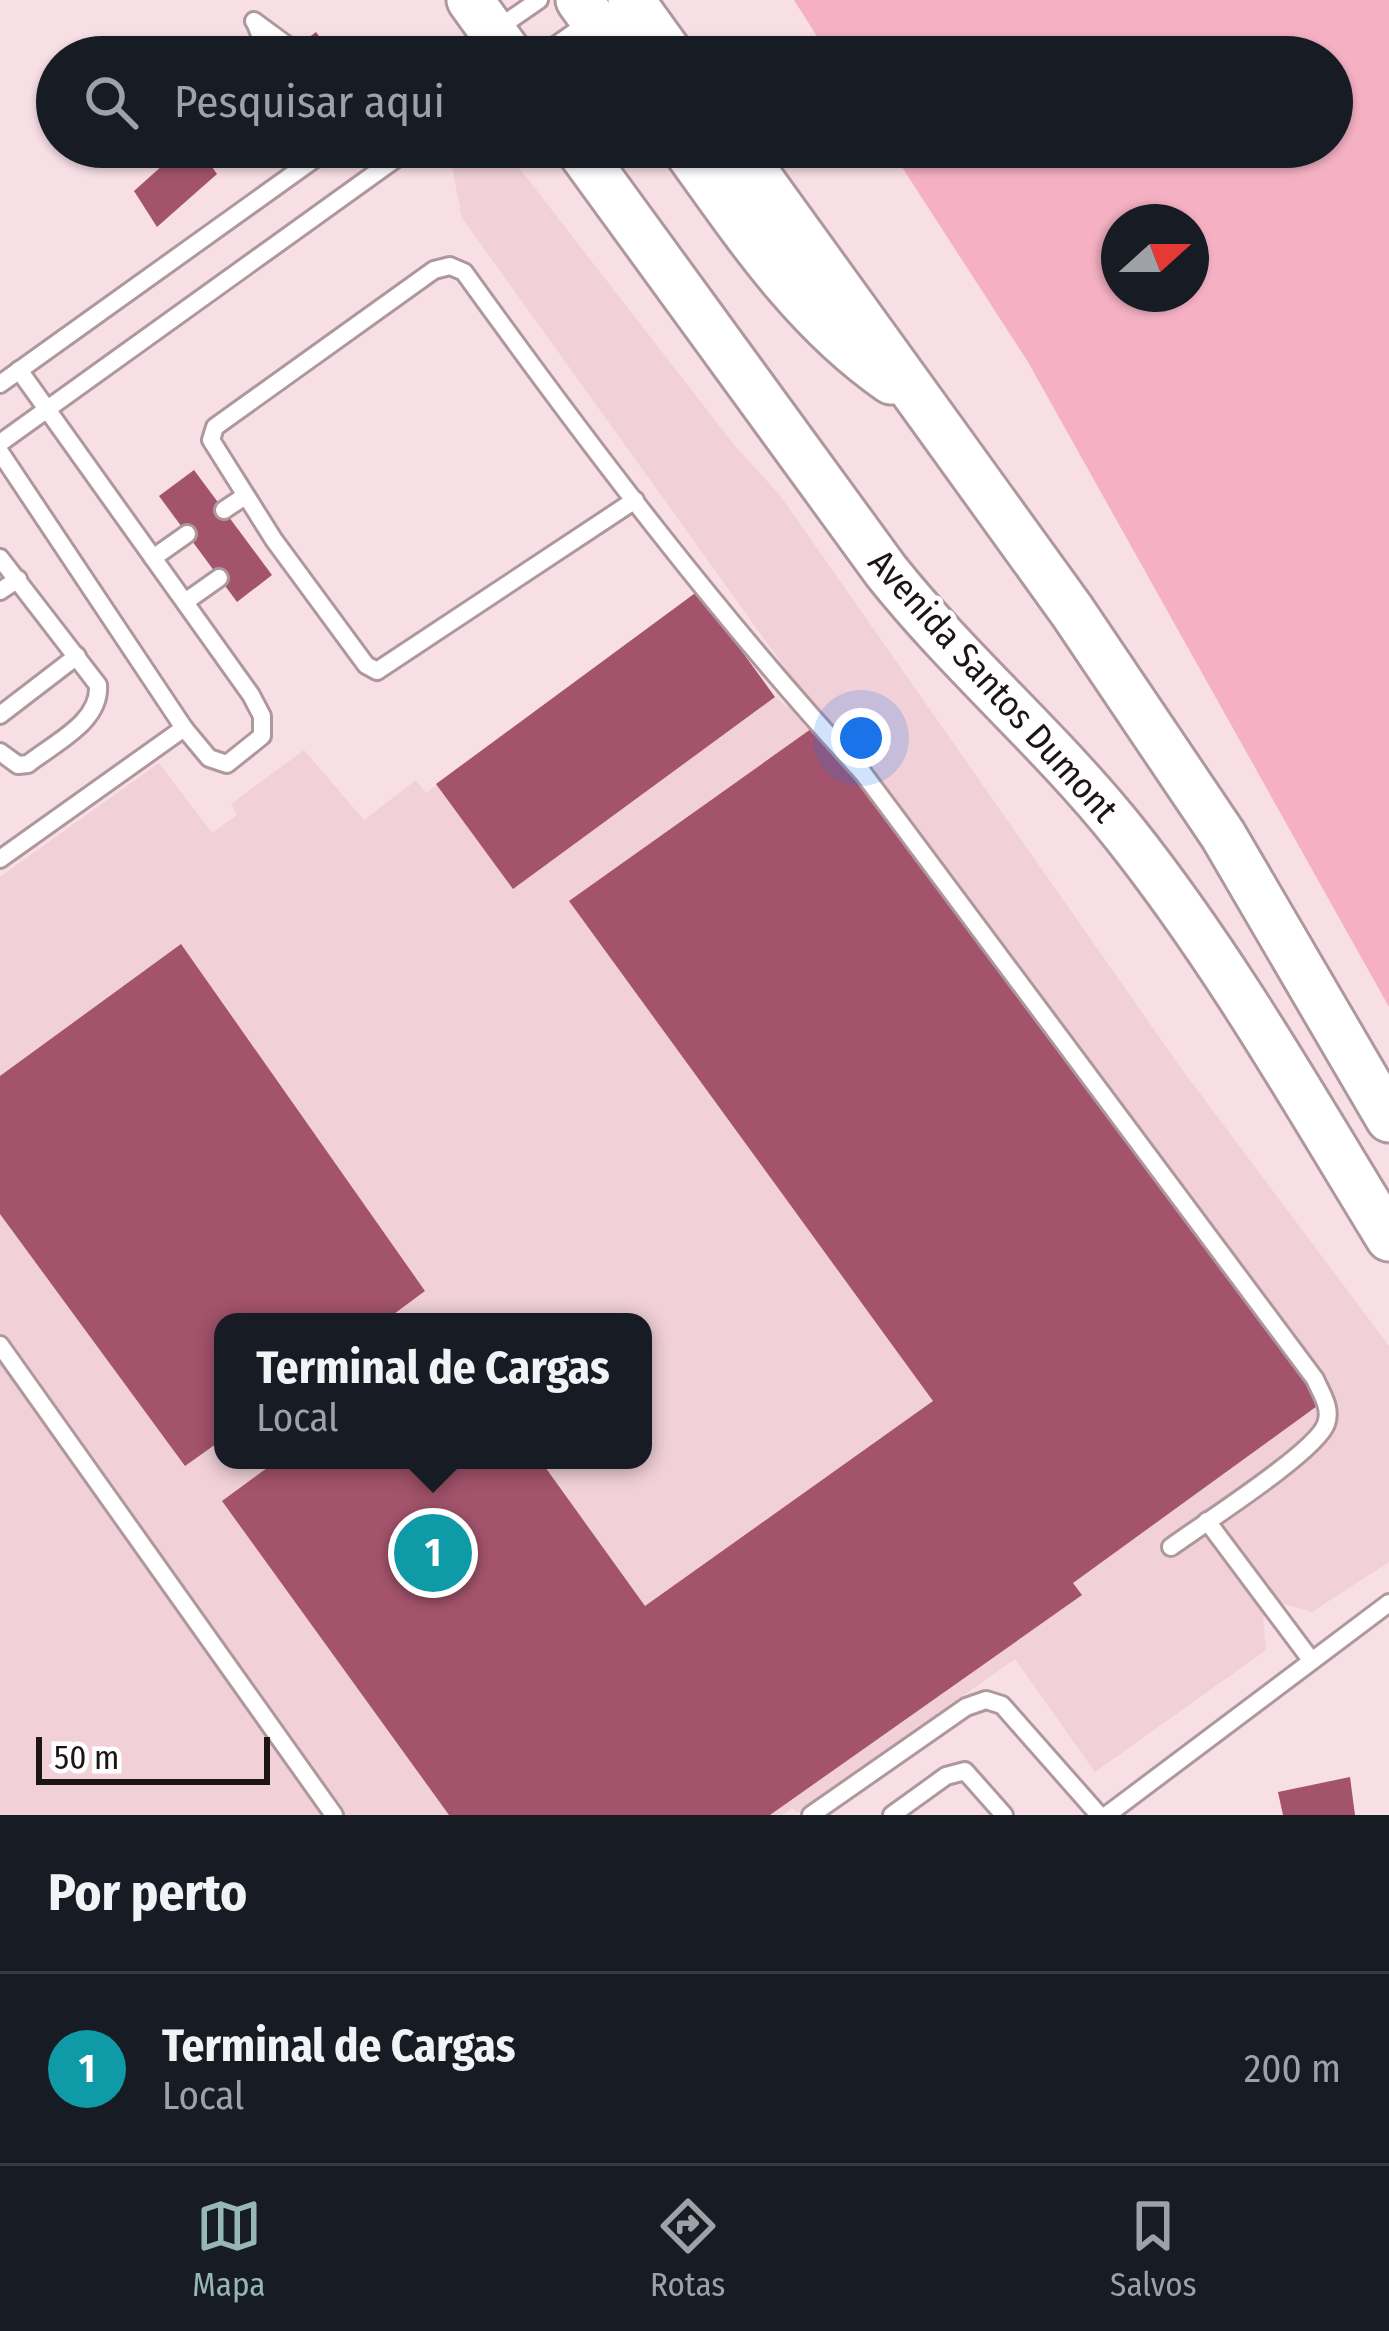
<!DOCTYPE html>
<html lang="pt">
<style>
body{margin:0;font-family:"Fira Sans Condensed",sans-serif;background:#20242c;color:#f1f3f6}
.compass{position:absolute;left:1101px;top:204px;width:108px;height:108px;border-radius:50%;background:#171b24;box-shadow:0 3px 9px #0004;rotate:69deg}
.scale{position:absolute;left:36px;bottom:30px;width:234px;box-sizing:border-box;padding-left:12px;border:6px solid #1c1416;border-top:0;font-size:33px;line-height:42px;white-space:nowrap;color:#1c1416;-webkit-text-stroke:9px #fff;paint-order:stroke}
.you{position:absolute;left:861px;top:738px;width:42px;height:42px;margin:-30px;border:9px solid #fff;border-radius:50%;background:#1a73e8;box-shadow:0 0 0 18px #1a73e833}
.badge{display:grid;place-items:center;width:78px;height:78px;border-radius:50%;background:#96b7b5;color:#fff;font-size:39px;font-weight:700}
.pin{position:absolute;translate:-50% -50%;border:6px solid #fff;box-shadow:0 3px 12px #0006}
.popup{position:absolute;left:214px;top:1313px;width:438px;height:156px;box-sizing:border-box;display:grid;place-content:center;border-radius:24px;background:#171b24;filter:drop-shadow(0 3px 9px #0005);font-size:39px;white-space:nowrap;color:#9ea1a6}
.popup b{font-size:45px;color:#f1f3f6}
.popup::after{content:'';position:absolute;left:50%;top:100%;margin-left:-24px;border:24px solid transparent;border-top-color:#171b24}
.list{margin:0;padding:0;list-style:none}
h2{display:flex;justify-content:space-between;align-items:center;height:156px;margin:0;padding:0 48px;font-size:51px}
h2 small{font-size:39px;font-weight:400;color:#9ea1a6}
.list li{display:grid;grid-template-columns:78px 1fr auto;gap:36px;align-items:center;box-sizing:border-box;height:192px;padding:0 48px;border-top:3px solid #363941}
.list b{display:block;font-size:45px;white-space:nowrap}
.list p{margin:0;font-size:39px;white-space:nowrap;color:#9ea1a6}
.list em{font-size:39px;font-style:normal;color:#9ea1a6}
.icon{flex:none;width:66px;height:66px;fill:none;stroke:currentColor;stroke-width:2;stroke-linecap:round;stroke-linejoin:round}
.map{position:relative;flex:none;width:1389px;height:1815px;overflow:hidden}
.search{position:absolute;background:#171b24;box-shadow:0 3px 9px #0004;left:36px;right:36px;top:36px;height:132px;display:flex;align-items:center;gap:30px;box-sizing:border-box;padding:0 42px;border-radius:66px;color:#9ea1a6;font-size:45px}
.sheet{height:348px;background:#171b24}
nav{display:flex;justify-content:space-around;align-items:center;box-sizing:border-box;height:168px;border-top:3px solid #363941;background:#171b24;font-size:33px;color:#9ea1a6}
nav a{display:grid;justify-items:center;gap:6px}
nav .on{color:#96b7b5}
.map>svg:first-child{display:block}
.built{fill:#f1d0d8;fill-rule:evenodd}
.green{fill:#f5b1c3;fill-rule:evenodd}
.building{fill:#a3536c}
.lines{fill:none;stroke-linecap:round;stroke-linejoin:round}
.service-casing{stroke:#ae979d;stroke-width:22}
.secondary-casing{stroke:#ae979d;stroke-width:51}
.service{stroke:#fff;stroke-width:16}
.secondary{stroke:#fff;stroke-width:45}
.labels{text-anchor:middle;dominant-baseline:central;stroke-width:10;stroke-linejoin:round;paint-order:stroke}
.street-label{font-size:36px;fill:#1c1416;stroke:#fff}
</style>
<div class="map">
<svg width="1389" height="1815" viewBox="0 0 1389 1815">
<rect width="100%" height="100%" fill="#f8dfe5"/>
<path class="built" d="M448 147H481L513 160 735 446 779 494 1178 1064 1389 1346V1562L1312 1612 1281 1603 1263 1617 1266 1650 1095 1772 1015 1659 797 1813 792 1808 783 1815H0V877L159 763 212 833 237 815 231 804 304 750 364 820 416 780 426 793 698 591 775 697 786 706 803 693 462 218ZM223 1322H643V1460H223Z"/>
<path class="green" d="M794 0H1389V1007L1028 362 889 147H1332V57H830ZM1119 222H1191V294H1119Z"/>
<g class="building">
<polygon points="316,32 334,57 283,57"/>
<polygon points="183,147 198,147 217,174 157,227 134,191"/>
<polygon points="194,470 272,575 237,602 159,496"/>
<polygon points="698,591 775,697 513,889 436,784"/>
<polygon points="818,724 1324,1401 1073,1583 1082,1595 770,1815 449,1815 222,1501 278,1460 540,1460 645,1606 933,1401 569,901"/>
<polygon points="181,944 425,1291 383,1322 223,1322 223,1439 185,1466 0,1214 0,1076"/>
<polygon points="1350,1777 1355,1815 1283,1815 1278,1792"/>
</g>
<g class="lines">
<defs>
<g id="service">
<polyline points="254,21 292,49"/>
<polyline points="255,22 269,57"/>
<polyline points="456,57 539,0"/>
<polyline points="539,57 592,20"/>
<polyline points="0,384 331,147"/>
<polyline points="0,443 412,147"/>
<polyline points="0,452 184,728 209,758 227,764 262,736 262,716 251,695 19,370"/>
<path d="M635 500 377 671 366 665 274 540 211 440 215 427 434 270 450 266 464 272C588 444 719 617 863 773L1315 1379C1321 1393 1332 1408 1326 1424 1316 1452 1201 1525 1171 1547"/>
<polyline points="224,510 245,496"/>
<path d="M0 558 98 685C101 722 54 743 28 764L18 765 0 752"/>
<polyline points="153,558 187,534"/>
<polyline points="0,591 18,579"/>
<polyline points="185,602 219,578"/>
<polyline points="0,715 77,656"/>
<polyline points="0,859 184,728"/>
<polyline points="0,1345 334,1815"/>
<polyline points="1207,1521 1311,1660"/>
<polyline points="811,1815 966,1707 986,1700 1002,1705 1099,1815"/>
<polyline points="892,1815 946,1776 965,1771 1004,1815"/>
<polyline points="1107,1815 1389,1603"/>
</g>
<g id="secondary">
<polyline points="470,0 511,57"/>
<polyline points="579,0 620,57"/>
<polyline points="631,0 672,57"/>
<path d="M577 147 886 571C960 664 1051 741 1125 834 1225 960 1305 1101 1389 1238"/>
<path d="M684 147C746 233 803 320 891 381"/>
<polyline points="737,147 1072,611 1223,835 1389,1119"/>
</g>
</defs>
<use href="#service" class="service-casing"/>
<use href="#secondary" class="secondary-casing"/>
<use href="#service" class="service"/>
<use href="#secondary" class="secondary"/>
</g>
<g class="labels">
<g class="street-label">
<text transform="translate(993 686) rotate(48)">Avenida Santos Dumont</text>
</g>
</g>
</svg>
<svg class="compass" viewBox="-18 -18 36 36"><path d="M0-13l5 13h-10z" fill="#e53935"/><path d="M0 13l5-13h-10z" fill="#9ea1a6"/></svg>
<div class="scale">50 m</div>
<div class="you"></div>
<div class="pin badge" style="left:433px;top:1553px;background:#0f9aa8">1</div>
<div class="popup"><b>Terminal de Cargas</b>Local</div>
<div class="search"><svg class="icon" aria-label="search" viewBox="0 0 24 24"><circle cx="10" cy="10" r="6"/><path d="M15 15l6 6"/></svg>Pesquisar aqui</div>
</div>
<section class="sheet">
<h2>Por perto<small></small></h2>
<ul class="list">
<li><span class="badge" style="background:#0f9aa8">1</span><div><b>Terminal de Cargas</b><p>Local</p></div><em>200 m</em></li>
</ul>
</section>
<nav>
<a class="on"><svg class="icon" aria-label="map" viewBox="0 0 24 24"><path d="M3 6l6-2 6 2 6-2v14l-6 2-6-2-6 2zM9 4v14M15 6v14"/></svg>Mapa</a>
<a><svg class="icon" aria-label="directions" viewBox="0 0 24 24"><path d="M12 3l9 9-9 9-9-9zM9 14v-3h6M13 9l2 2-2 2"/></svg>Rotas</a>
<a><svg class="icon" aria-label="saved" viewBox="0 0 24 24"><path d="M7 4h10v16l-5-4-5 4z"/></svg>Salvos</a>
</nav>
